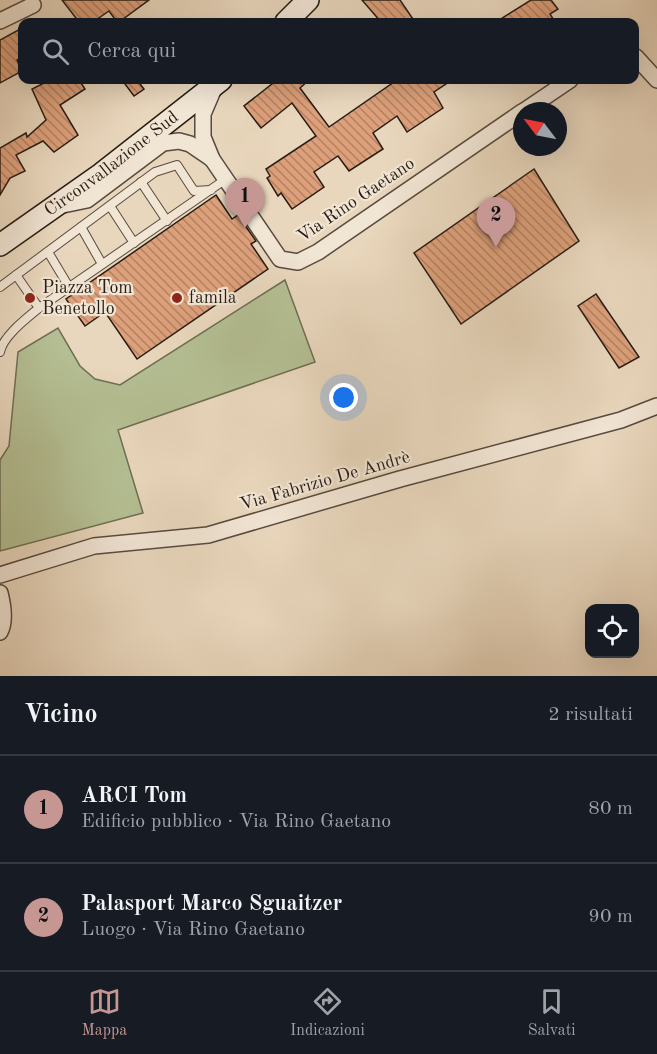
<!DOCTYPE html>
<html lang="it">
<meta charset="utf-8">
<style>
body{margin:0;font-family:"Old Standard TT",serif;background:#20242c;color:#f1f3f6}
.controls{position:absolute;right:18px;bottom:18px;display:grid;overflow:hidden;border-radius:12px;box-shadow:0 6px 24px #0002}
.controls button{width:54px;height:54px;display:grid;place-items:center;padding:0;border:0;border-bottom:2px solid #363941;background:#171b24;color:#f1f3f6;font:30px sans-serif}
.compass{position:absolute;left:513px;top:102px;width:54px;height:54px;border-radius:50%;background:#171b24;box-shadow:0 6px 24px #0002;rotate:302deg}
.you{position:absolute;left:344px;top:398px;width:21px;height:21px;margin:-15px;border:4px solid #fff;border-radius:50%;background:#1a73e8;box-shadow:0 0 0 9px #1a73e833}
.badge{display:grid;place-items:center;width:39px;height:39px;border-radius:50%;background:#c59692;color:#111;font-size:20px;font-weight:700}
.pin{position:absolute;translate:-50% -50px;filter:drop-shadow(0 2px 3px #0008)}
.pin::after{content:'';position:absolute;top:32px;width:21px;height:18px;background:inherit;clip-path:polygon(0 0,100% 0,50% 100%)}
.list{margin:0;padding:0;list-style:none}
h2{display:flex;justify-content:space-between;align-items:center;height:78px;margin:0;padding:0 24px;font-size:26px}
h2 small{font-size:20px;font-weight:400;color:#9ea1a6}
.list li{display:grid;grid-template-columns:39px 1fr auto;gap:18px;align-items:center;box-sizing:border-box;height:108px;padding:0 24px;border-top:2px solid #363941}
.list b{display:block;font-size:22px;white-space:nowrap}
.list p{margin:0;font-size:20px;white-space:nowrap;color:#9ea1a6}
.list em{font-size:20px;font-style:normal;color:#9ea1a6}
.icon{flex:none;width:33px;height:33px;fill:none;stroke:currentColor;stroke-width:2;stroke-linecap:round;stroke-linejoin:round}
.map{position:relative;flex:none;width:657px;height:676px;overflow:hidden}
.search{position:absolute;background:#171b24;box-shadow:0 6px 24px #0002;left:18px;right:18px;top:18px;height:66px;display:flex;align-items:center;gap:15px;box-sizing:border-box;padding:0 21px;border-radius:12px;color:#9ea1a6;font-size:22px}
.sheet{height:294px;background:#171b24}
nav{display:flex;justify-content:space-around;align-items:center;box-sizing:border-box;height:84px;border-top:2px solid #363941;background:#171b24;font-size:16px;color:#9ea1a6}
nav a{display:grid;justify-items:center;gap:3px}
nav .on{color:#c59692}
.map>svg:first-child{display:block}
.garden{fill:#b4bf93;stroke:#6e6e54;stroke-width:1.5}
.building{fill:url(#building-back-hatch);stroke:#271c15;stroke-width:1.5}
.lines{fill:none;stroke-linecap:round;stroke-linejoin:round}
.service-casing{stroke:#584b3f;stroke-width:10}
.minor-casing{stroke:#584b3f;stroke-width:18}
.secondary-casing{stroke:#271c15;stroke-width:24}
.service{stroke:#f1e5d4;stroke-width:8}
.minor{stroke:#f1e5d4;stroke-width:15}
.secondary{stroke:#f1e5d4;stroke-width:21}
.poi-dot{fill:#8f2418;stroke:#f1e5d4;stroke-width:2}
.labels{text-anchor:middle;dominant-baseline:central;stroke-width:4.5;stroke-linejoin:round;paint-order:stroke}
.street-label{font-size:18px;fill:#271c15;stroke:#f1e5d4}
.poi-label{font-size:18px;fill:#271c15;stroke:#f1e5d4;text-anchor:start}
</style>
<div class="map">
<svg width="657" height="676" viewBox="0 0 657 676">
<defs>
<pattern id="building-back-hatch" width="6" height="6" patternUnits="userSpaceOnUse" patternTransform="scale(1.5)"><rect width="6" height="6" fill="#dda07a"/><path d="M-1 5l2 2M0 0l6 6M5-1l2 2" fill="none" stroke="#b38263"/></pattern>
</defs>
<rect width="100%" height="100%" fill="#e9d7bd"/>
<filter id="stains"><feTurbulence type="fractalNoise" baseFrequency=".00333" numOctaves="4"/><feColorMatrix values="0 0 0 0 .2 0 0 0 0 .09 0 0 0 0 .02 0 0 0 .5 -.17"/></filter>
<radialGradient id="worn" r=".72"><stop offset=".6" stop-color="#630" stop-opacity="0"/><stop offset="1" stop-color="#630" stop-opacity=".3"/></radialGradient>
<polygon class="garden" points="285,280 315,362 118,430 143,513 0,551 0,460 9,446 18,352 58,328 80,366 95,379 120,385"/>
<g class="building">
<polygon points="62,0 149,0 119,22 117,22 109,11 93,22 79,22"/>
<polygon points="362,0 400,0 415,22 381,22"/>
<polygon points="531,0 551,0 558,9 550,14 555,22 496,22"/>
<polygon points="22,28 22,57 17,60 22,71 0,83 0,40"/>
<polygon points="50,80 79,80 85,89 60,105 78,135 54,152 43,141 16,155 25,171 10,178 0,195 0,148 26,133 27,137 46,120 32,89"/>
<polygon points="122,80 137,80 144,89 134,96"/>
<polygon points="277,80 309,80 300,88 329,127 397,80 452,80 434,92 443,108 407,132 397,116 373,133 383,149 349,171 338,156 314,172 324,187 292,209 281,193 278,196 267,178 270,176 266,169 316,136 292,103 261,128 244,106"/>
<polygon points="534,169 579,241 461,324 414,253"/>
<polygon points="216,195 232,219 238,215 256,241 251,244 268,269 137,359 105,312 85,326 66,299"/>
<polygon points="596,294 639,357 619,368 578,306"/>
</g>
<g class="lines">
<defs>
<g id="service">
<polyline points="141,182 167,221"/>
<polyline points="110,206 134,243"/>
<polyline points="81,227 102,264"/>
<polyline points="48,252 69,287"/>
<polyline points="16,275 39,308"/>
<polyline points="0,287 155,172 177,165 194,191 211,190"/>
<path d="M0 352C3 336 27 318 39 308L226 179"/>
</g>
<g id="minor">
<polyline points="0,21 33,5"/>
<polyline points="634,57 636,57 657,80"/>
<polyline points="215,86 203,114 203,137 212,159 280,259 298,262 318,252 522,112"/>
<polyline points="524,111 570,80"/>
<polyline points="63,205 87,200 163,143 179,141 190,144 212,159"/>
<polyline points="0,575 94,546 208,535 400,479 621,420 657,406"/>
<path d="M0 593C3 605 6 621 0 632"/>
</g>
<g id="secondary">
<polyline points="286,22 308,0"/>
<path id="s1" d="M0 245 101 174 221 80"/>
</g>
</defs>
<use href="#service" class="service-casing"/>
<use href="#minor" class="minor-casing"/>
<use href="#secondary" class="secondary-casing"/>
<use href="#service" class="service"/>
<use href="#minor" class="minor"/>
<use href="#secondary" class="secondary"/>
</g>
<g class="poi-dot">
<circle cx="30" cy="298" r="6"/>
<circle cx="177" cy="298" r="6"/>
</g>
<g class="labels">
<g class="street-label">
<text stroke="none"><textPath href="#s1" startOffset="138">Circonvallazione Sud</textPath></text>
<text transform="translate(356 200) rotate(-34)">Via Rino Gaetano</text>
<text transform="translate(325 481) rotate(-16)">Via Fabrizio De Andrè</text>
</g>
<g class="poi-label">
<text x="42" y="288">Piazza Tom<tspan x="42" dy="21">Benetollo</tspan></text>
<text x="189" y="298">famila</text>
</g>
</g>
<rect width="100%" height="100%" filter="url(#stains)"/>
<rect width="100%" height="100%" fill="url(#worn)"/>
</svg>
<div class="controls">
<button><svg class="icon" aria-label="locate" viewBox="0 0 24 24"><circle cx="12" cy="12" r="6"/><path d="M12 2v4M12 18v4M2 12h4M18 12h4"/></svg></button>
</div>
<svg class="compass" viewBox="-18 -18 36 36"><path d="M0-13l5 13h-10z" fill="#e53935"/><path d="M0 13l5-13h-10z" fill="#9ea1a6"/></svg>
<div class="you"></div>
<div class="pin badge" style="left:245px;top:228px">1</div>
<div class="pin badge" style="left:496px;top:247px">2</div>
<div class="search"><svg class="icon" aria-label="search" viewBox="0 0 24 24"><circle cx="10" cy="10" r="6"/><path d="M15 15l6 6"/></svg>Cerca qui</div>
</div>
<section class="sheet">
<h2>Vicino<small>2 risultati</small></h2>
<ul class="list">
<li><span class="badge">1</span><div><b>ARCI Tom</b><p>Edificio pubblico · Via Rino Gaetano</p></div><em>80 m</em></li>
<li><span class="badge">2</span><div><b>Palasport Marco Sguaitzer</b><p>Luogo · Via Rino Gaetano</p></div><em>90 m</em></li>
</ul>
</section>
<nav>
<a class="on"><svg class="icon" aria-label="map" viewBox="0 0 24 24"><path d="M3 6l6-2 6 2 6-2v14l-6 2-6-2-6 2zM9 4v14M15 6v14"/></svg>Mappa</a>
<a><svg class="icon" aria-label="directions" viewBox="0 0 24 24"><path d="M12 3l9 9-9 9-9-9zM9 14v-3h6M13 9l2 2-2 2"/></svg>Indicazioni</a>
<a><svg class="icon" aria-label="saved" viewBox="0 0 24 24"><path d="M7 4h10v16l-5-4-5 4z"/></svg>Salvati</a>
</nav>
